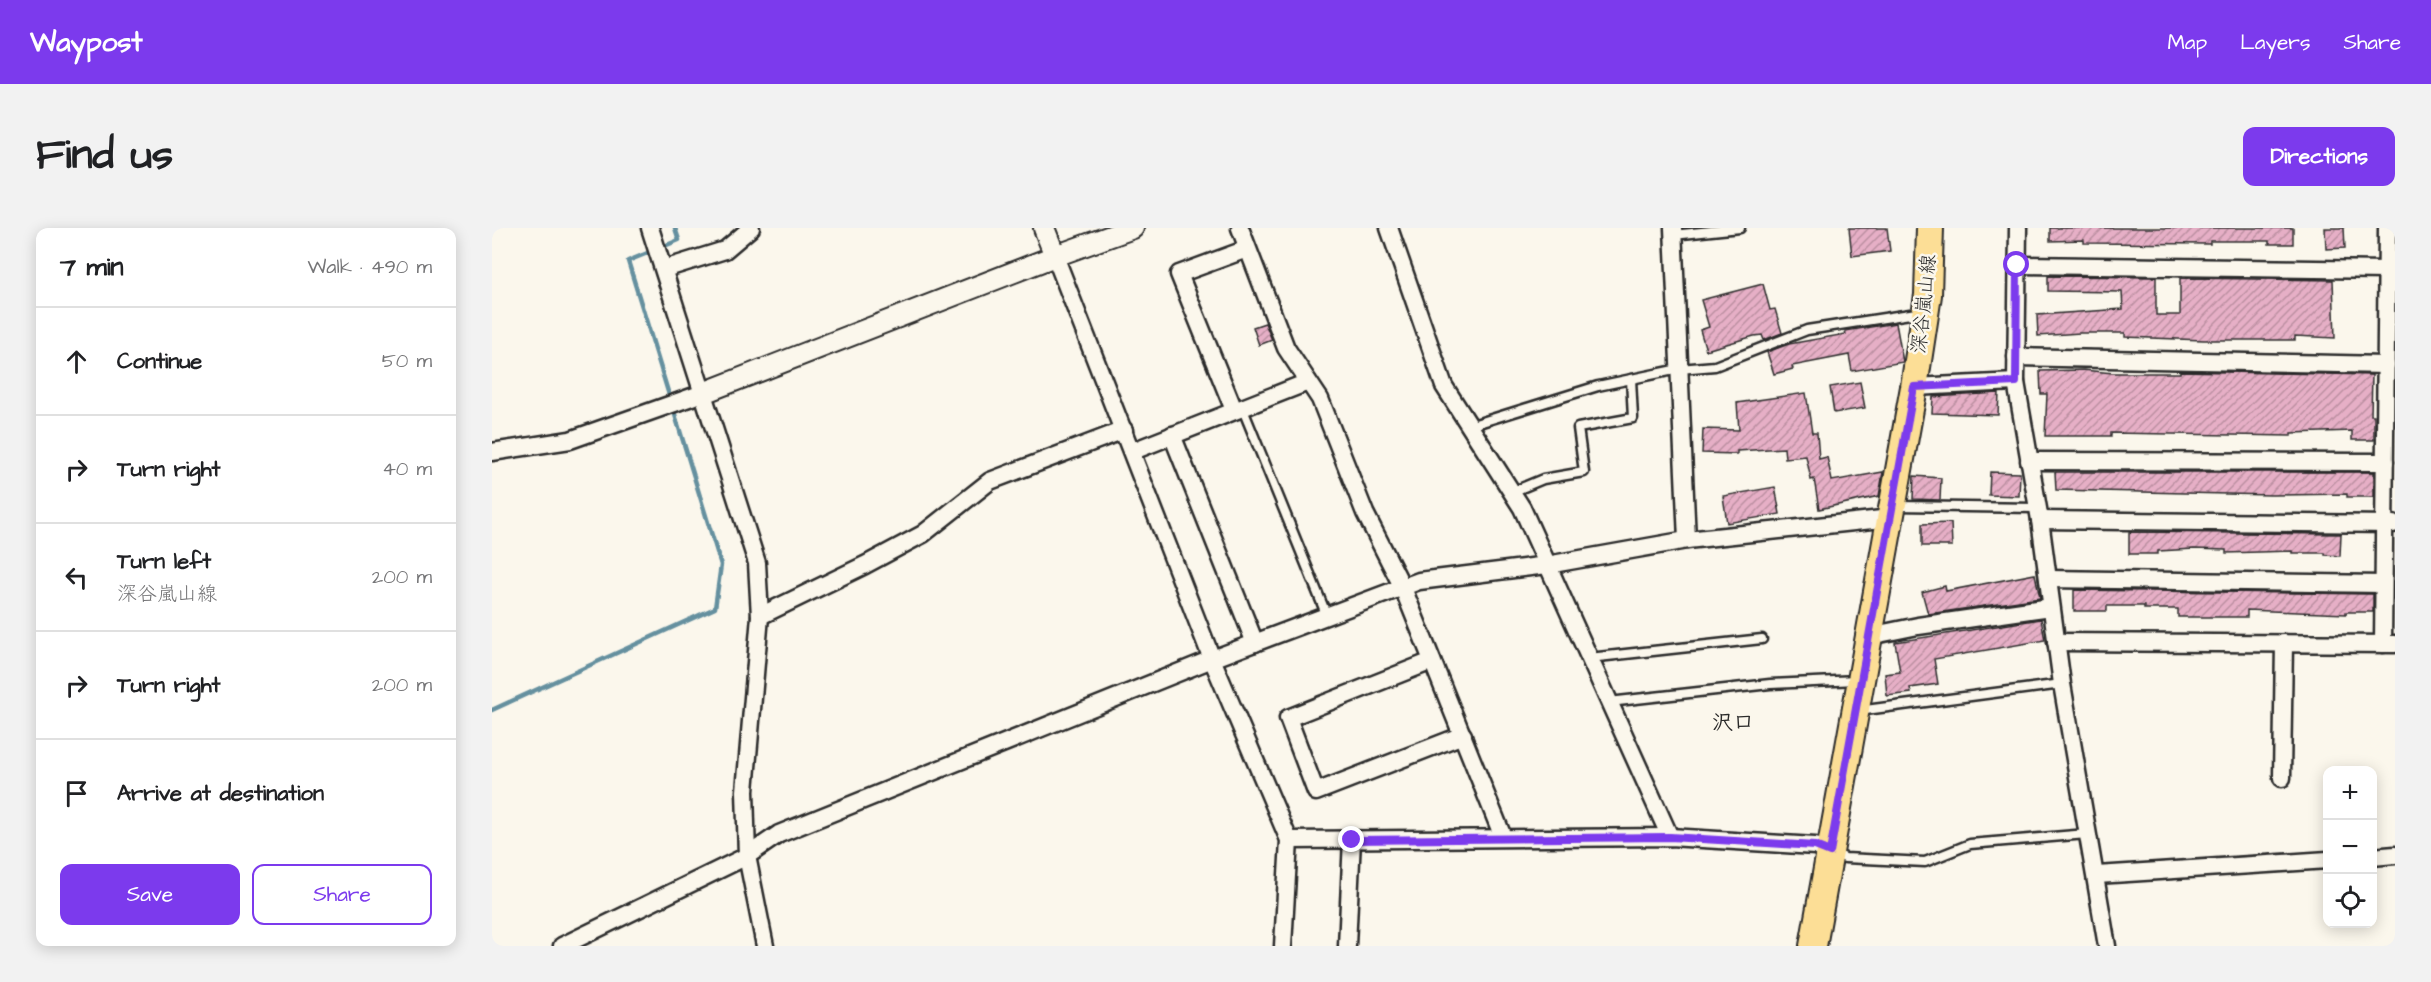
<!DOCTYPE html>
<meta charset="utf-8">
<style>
body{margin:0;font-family:"Architects Daughter","Klee One",sans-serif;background:#f2f2f2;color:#202124}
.controls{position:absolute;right:18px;bottom:18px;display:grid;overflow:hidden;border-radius:12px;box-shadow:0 3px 15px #0003}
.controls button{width:54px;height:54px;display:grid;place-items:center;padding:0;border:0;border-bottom:2px solid #e0e0e0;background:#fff;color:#202124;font:30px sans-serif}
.stop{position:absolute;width:18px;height:18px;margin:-14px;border:4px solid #7c3aed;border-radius:50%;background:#fff}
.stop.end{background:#7c3aed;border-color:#fff;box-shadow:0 2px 6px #0008}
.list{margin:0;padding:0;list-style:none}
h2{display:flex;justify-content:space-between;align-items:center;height:78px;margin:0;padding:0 24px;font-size:26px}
h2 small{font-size:20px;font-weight:400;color:#757577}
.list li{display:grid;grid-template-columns:39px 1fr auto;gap:18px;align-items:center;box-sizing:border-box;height:108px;padding:0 24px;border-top:2px solid #e0e0e0}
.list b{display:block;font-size:22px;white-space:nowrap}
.list p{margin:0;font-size:20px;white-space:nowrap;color:#757577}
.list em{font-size:20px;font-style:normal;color:#757577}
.actions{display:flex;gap:12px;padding:18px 24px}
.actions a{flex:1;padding:14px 0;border:2px solid #7c3aed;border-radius:12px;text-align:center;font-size:21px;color:#7c3aed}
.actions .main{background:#7c3aed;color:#fff}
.icon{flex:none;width:33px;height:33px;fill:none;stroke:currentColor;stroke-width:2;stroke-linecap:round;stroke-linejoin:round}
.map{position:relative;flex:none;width:1903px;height:718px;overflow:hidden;border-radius:12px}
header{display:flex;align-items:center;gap:36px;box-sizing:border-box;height:84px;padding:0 30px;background:#7c3aed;color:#fff}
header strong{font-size:28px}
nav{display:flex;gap:33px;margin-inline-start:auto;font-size:21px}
.intro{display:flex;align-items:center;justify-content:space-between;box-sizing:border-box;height:144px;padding:0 36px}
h1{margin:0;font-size:42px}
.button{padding:15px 27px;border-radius:12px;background:#7c3aed;color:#fff;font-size:21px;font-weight:700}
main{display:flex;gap:36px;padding:0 36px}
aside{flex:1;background:#fff;border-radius:12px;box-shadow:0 3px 15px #0003}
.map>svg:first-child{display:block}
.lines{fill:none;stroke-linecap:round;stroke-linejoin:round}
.stream{stroke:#65909f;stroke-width:4.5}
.building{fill:url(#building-hatch);stroke:#2b2b2b;stroke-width:1.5}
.service-casing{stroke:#2b2b2b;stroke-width:13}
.minor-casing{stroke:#2b2b2b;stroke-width:21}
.tertiary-casing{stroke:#2b2b2b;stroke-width:24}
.primary-casing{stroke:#2b2b2b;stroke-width:30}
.service{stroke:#fbf7ec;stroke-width:8}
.minor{stroke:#fbf7ec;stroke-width:16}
.tertiary{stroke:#fbf7ec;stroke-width:20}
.primary{stroke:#fcde96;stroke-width:26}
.route{stroke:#7c3aed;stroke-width:8}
.labels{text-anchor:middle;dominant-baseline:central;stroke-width:5;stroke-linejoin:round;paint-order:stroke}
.street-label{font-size:20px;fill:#2b2b2b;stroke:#fbf7ec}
.neighbourhood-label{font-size:21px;font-weight:bold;fill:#2b2b2b;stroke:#fbf7ec}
</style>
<header>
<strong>Waypost</strong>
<nav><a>Map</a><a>Layers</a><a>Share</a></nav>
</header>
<div class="intro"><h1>Find us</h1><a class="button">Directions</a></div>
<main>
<aside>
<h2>7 min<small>Walk · 490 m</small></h2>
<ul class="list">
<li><svg class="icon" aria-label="ahead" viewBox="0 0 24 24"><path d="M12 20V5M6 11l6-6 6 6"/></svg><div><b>Continue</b></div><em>50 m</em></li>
<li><svg class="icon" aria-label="right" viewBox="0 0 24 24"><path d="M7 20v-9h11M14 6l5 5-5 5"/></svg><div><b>Turn right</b></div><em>40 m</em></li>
<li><svg class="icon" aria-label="left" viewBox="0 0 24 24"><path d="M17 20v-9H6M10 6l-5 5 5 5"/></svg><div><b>Turn left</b><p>深谷嵐山線</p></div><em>200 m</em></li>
<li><svg class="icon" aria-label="right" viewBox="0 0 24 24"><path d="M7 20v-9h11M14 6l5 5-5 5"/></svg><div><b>Turn right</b></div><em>200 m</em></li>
<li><svg class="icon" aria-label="arrive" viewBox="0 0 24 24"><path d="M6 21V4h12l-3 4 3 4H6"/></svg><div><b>Arrive at destination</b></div></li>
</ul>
<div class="actions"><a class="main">Save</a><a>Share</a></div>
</aside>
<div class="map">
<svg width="1903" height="718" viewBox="0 0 1903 718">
<defs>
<pattern id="building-hatch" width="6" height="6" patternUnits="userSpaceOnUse" patternTransform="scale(1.5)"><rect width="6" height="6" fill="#e6afc6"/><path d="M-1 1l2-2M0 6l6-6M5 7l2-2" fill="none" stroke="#bb8fa1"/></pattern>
</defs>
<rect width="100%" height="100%" fill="#fbf7ec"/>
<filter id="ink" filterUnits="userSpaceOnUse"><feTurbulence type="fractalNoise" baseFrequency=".0167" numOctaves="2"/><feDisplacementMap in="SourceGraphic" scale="12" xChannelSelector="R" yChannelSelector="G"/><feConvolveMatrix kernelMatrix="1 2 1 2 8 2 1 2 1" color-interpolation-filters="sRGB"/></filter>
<g filter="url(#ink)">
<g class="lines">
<polyline class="stream" points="0,482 223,380 229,337 136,33 187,12 183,0"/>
</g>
<g class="building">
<polygon points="1357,0 1395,0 1398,23 1360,28"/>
<polygon points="1558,0 1801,0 1801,16 1777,16 1777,13 1718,13 1718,16 1592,15 1592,12 1558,13"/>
<polygon points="1833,0 1852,0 1853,20 1834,21"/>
<polygon points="1556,48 1664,49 1664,87 1688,87 1688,50 1841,52 1843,110 1803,108 1803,112 1712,112 1633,109 1633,105 1588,105 1546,108 1545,87 1631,81 1630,64 1556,63"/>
<polygon points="1271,56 1278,82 1283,81 1290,105 1272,112 1270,107 1262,108 1214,122 1208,102 1217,99 1209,72"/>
<polygon points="773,95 780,112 767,117 761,99"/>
<polygon points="1404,95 1411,134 1360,143 1357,127 1300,138 1301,141 1282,146 1275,124 1297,116 1354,106 1353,103"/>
<polygon points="1591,142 1621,145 1688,145 1688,143 1880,147 1879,187 1882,187 1882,212 1860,212 1860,203 1799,205 1799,208 1619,205 1619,208 1553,208 1555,166 1549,166 1548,143"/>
<polygon points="1368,154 1373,180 1342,185 1338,159"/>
<polygon points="1314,165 1320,205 1325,205 1327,231 1335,229 1340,253 1391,244 1387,268 1327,281 1322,251 1319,252 1314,228 1293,230 1292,220 1245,223 1245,226 1210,225 1211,201 1247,202 1245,175"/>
<polygon points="1507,165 1506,187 1440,185 1441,169"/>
<polygon points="1498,244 1528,245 1527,268 1497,267"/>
<polygon points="1563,244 1882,244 1882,269 1855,269 1855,266 1779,267 1564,262"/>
<polygon points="1422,248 1449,250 1448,272 1421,271"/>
<polygon points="1283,259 1288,286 1235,295 1231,268"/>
<polygon points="1459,295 1460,318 1430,318 1430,296"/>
<polygon points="1637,304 1849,306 1848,328 1833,327 1833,325 1800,325 1800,323 1734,325 1734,322 1702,321 1666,323 1666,326 1637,326"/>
<polygon points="1543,346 1548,370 1436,386 1430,364 1453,358 1454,363"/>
<polygon points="1582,362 1881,366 1881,384 1854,384 1854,386 1755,382 1755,389 1686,389 1686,381 1652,381 1652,378 1615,378 1615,383 1582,383"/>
<polygon points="1549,391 1553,412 1442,431 1446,456 1418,460 1419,465 1395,468 1393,446 1408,444 1403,414"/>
</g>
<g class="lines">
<defs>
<g id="service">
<polyline points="1181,7 1248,0"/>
<polyline points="750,179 835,388"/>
<polyline points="977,198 1106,158 1187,141 1223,138 1315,102 1431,84"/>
<polyline points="1020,264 1051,251 1092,244 1086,200 1141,190 1139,151"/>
<polyline points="1404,278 1545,280"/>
<polyline points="1097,430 1270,411"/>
<polyline points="1117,474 1278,456 1365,452"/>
<polyline points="1366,483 1570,456"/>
<polyline points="1341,625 1353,630 1433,634 1478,616 1595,606"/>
</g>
<g id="minor">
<polyline points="158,0 265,335 268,388 253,563 255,628 273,718"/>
<polyline points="748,0 794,120 828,171 873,285 911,360 1011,609"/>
<polyline points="897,0 952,158 1030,280 1178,609"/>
<polyline points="1181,0 1195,312"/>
<polyline points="1526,0 1524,154 1548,292 1570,456 1615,718"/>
<polyline points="563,28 720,431 797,612 791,718"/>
<polyline points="1525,37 1895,42"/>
<polyline points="172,41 233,22 259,0"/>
<polyline points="1524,129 1894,137"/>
<polyline points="1422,159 1524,154"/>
<polyline points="742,182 687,46 755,21"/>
<polyline points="680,207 763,415"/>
<polyline points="641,223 816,154"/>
<polyline points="0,224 78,212 211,165"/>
<polyline points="1537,233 1893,234"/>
<polyline points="1548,292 1901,296"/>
<polyline points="1556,351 1891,356"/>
<polyline points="268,388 373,337 431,306 498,253 632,202"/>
<polyline points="1377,408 1426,398 1559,379"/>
<polyline points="1564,414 1903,416"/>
<polyline points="1891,416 1895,0"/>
<polyline points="940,433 796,490 824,564 971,507"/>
<polyline points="1790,550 1792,415"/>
<polyline points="797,612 1178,609 1323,618 1338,624"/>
<polyline points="1880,629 1903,627"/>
<polyline points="1605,647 1836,632"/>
<polyline points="70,718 255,628 287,606 720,431 927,353 1055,337 1195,312 1399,290"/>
<polyline points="855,718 860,611"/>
</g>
<g id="tertiary">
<polyline points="552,0 563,28"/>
<polyline points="211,165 563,28 641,0"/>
</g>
<polyline id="primary" points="1321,718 1422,159 1436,67 1438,0"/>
</defs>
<use href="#service" class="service-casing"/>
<use href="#minor" class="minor-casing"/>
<use href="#tertiary" class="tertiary-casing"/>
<use href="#primary" class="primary-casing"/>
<use href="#service" class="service"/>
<use href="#minor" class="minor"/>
<use href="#tertiary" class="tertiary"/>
<use href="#primary" class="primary"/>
</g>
</g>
<g class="lines" filter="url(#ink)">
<polyline class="route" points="860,612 1178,609 1323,618 1338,624 1422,159 1524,154 1525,37"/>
</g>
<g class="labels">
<g class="street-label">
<text transform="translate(1432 76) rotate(-84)">深谷嵐山線</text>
</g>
<g class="neighbourhood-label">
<text x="1241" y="494">沢口</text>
</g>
</g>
</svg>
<div class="controls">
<button>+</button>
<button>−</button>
<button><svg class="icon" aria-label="locate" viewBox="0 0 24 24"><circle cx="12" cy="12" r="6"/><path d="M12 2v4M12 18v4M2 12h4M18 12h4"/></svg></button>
</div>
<div class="stop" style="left:1525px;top:37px"></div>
<div class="stop end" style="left:860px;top:612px"></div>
</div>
</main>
